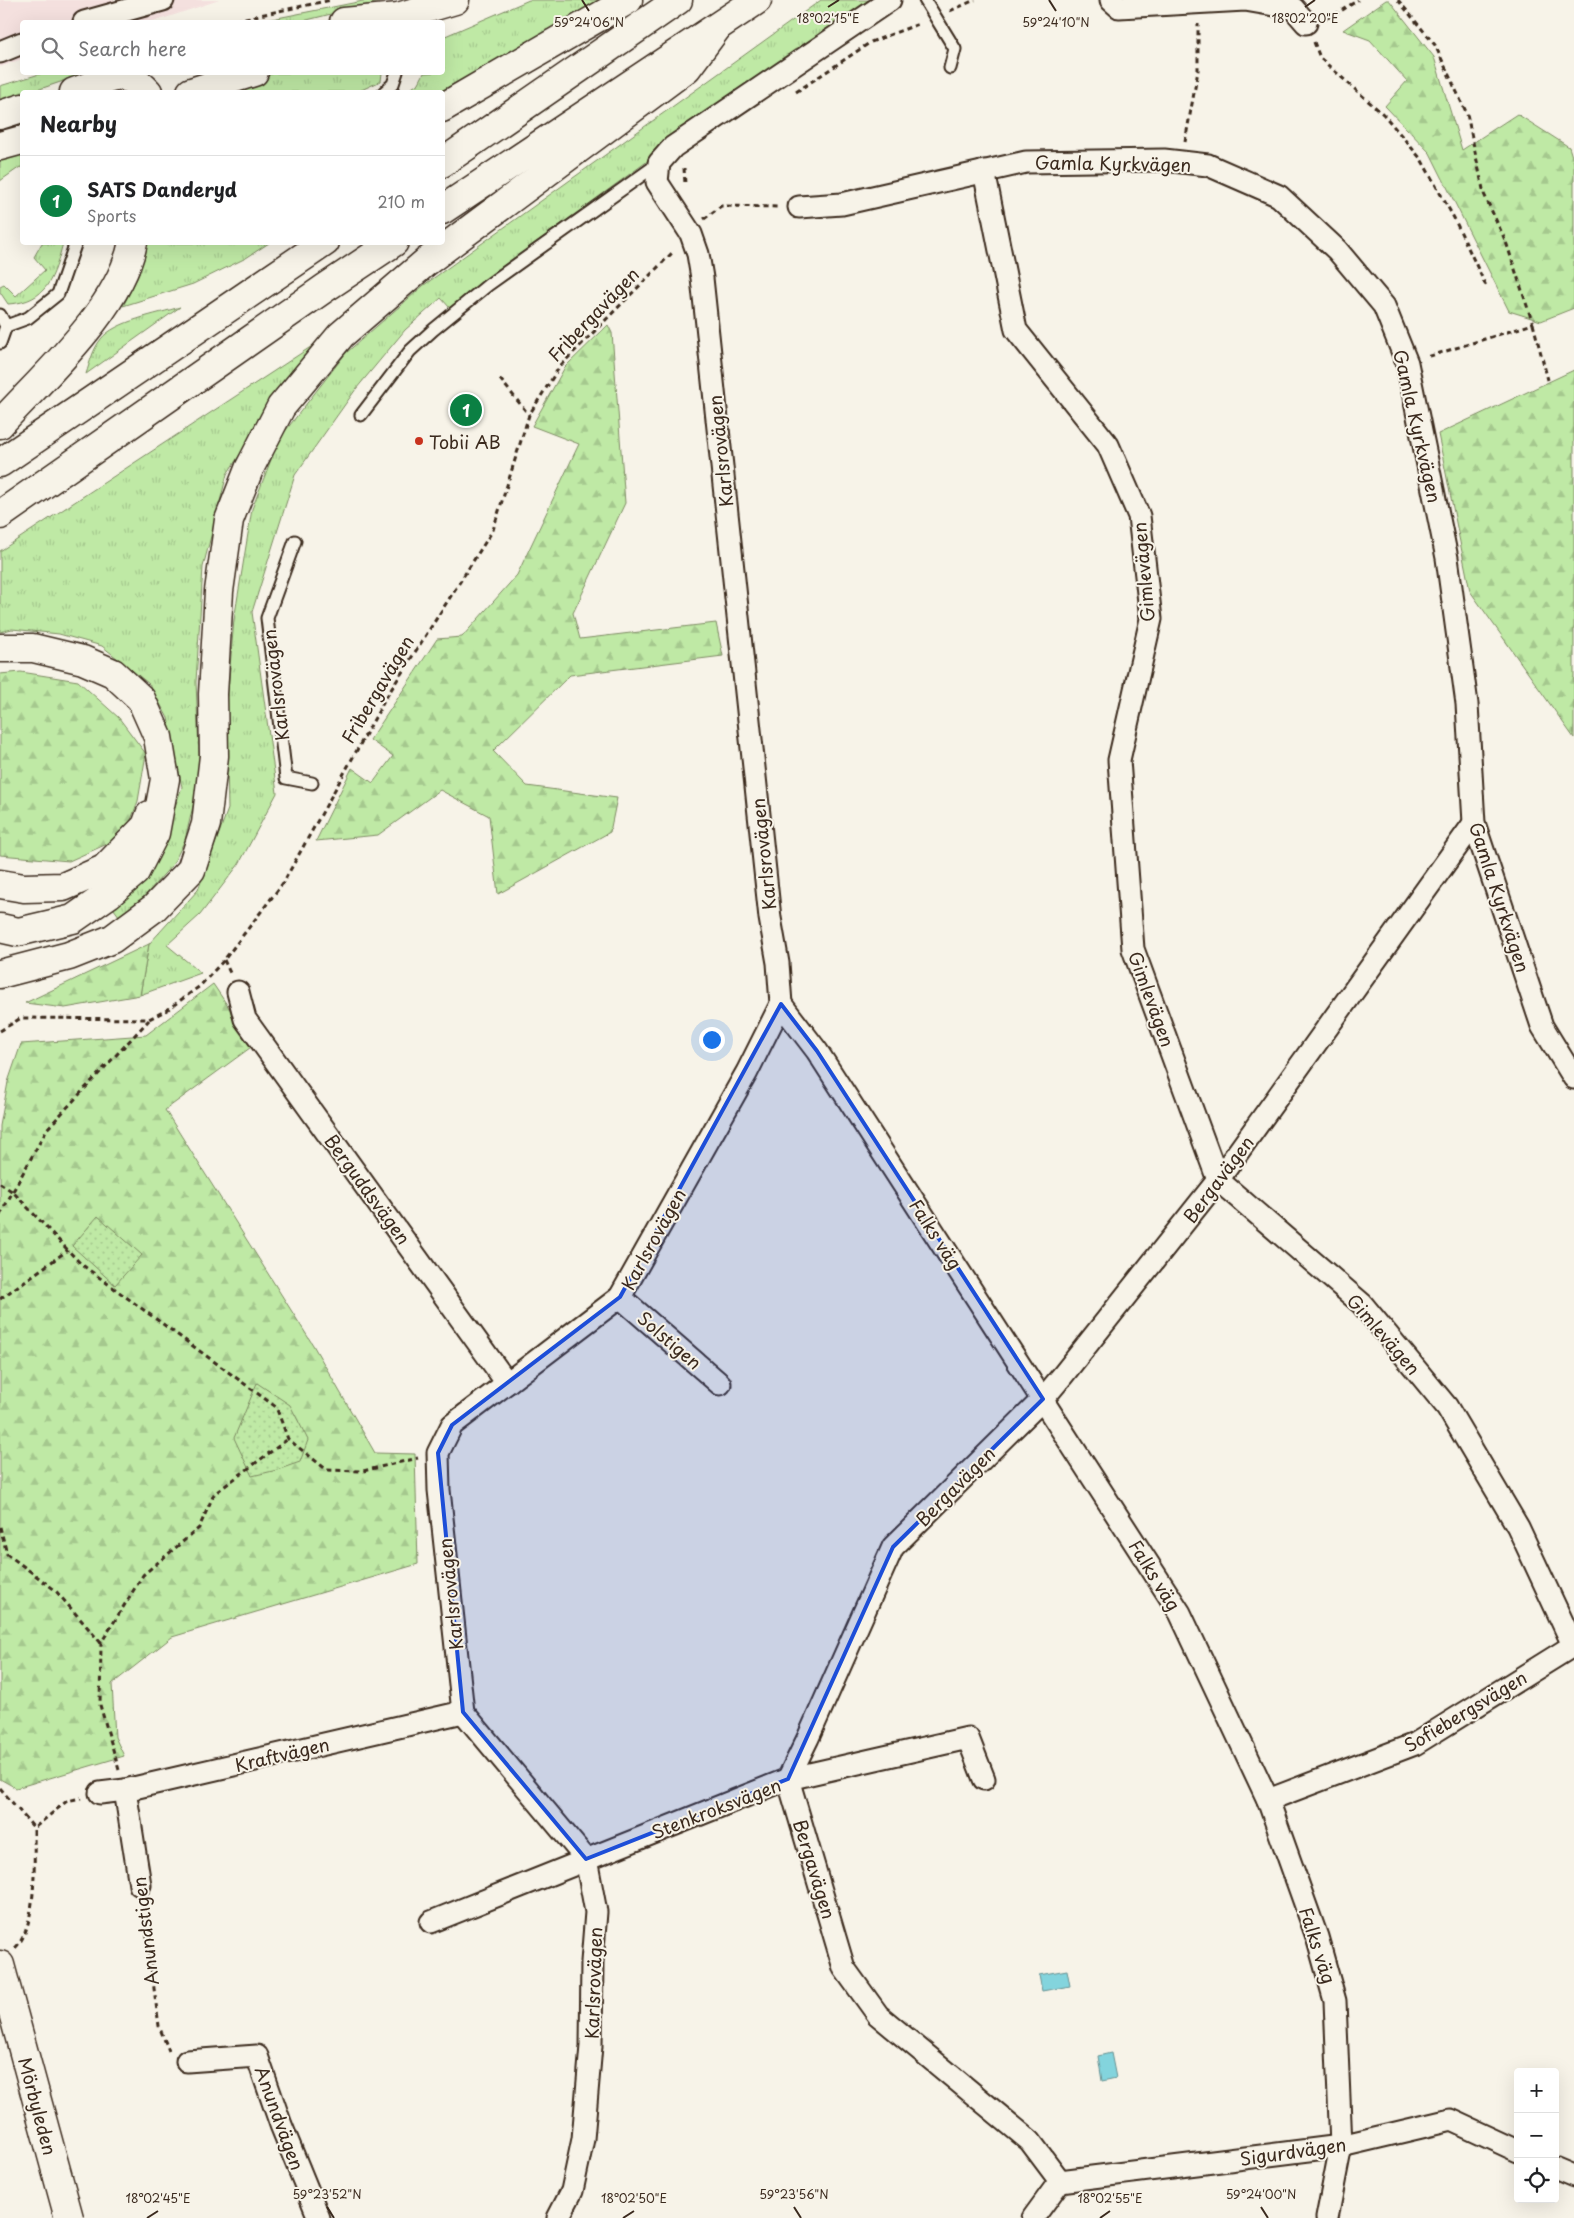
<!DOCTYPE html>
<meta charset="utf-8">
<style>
body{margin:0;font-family:"Playpen Sans",sans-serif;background:#f2f2f2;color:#202124}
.controls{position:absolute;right:15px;bottom:15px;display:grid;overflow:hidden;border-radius:5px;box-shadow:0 5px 20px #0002}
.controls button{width:45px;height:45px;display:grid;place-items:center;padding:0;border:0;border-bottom:1px solid #e0e0e0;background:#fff;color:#202124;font:25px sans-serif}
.you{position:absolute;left:711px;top:1039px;width:18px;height:18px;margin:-12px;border:4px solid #fff;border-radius:50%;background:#1a73e8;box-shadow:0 0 0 8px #1a73e833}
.badge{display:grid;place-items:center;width:32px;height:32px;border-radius:50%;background:#0b8043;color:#fff;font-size:16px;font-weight:700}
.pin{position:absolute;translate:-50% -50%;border:2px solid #fff;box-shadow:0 1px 5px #0006}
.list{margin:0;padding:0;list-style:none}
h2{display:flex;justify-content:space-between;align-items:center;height:65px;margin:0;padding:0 20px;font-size:21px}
h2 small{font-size:16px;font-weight:400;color:#757577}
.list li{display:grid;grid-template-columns:32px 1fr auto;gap:15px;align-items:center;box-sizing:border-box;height:90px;padding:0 20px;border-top:1px solid #e0e0e0}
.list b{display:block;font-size:19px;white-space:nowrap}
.list p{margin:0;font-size:16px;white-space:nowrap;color:#757577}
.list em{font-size:16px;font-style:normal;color:#757577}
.icon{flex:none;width:28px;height:28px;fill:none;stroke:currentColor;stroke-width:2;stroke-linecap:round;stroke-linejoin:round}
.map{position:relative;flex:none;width:1574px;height:2218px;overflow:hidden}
.search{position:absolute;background:#fff;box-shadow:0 5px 20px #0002;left:20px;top:20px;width:425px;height:55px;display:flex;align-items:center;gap:12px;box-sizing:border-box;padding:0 18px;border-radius:5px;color:#757577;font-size:19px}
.panel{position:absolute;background:#fff;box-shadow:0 5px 20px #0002;left:20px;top:90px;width:425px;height:155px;border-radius:5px}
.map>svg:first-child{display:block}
.built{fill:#f4e0de}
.grass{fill:url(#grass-tufts);stroke:#7d8a62}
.forest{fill:url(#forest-firs);stroke:#7d8a62}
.park{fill:url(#park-dots);stroke:#7d8a62}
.water{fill:#83d4dd;stroke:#669091}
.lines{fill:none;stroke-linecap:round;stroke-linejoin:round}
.service-casing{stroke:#3b2a1e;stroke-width:15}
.minor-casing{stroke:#3b2a1e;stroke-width:25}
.tertiary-casing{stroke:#3b2a1e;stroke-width:31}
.motorway-casing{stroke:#3b2a1e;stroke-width:31}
.path{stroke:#3b2a1e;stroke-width:3;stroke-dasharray:5 4;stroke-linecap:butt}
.service{stroke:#f7f3e8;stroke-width:11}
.minor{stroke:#f7f3e8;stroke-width:21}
.tertiary{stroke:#f7f3e8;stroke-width:28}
.motorway{stroke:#f7f3e8;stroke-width:28}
.marked{fill:#1d4ed8;fill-opacity:0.2;stroke:#1d4ed8;stroke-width:4;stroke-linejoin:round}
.ticks{fill:none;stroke:#3b2a1e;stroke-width:2}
.poi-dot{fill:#c8321e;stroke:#f7f3e8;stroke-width:2}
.labels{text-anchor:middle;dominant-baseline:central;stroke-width:4;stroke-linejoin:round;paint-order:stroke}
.street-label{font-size:18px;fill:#3b2a1e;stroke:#f7f3e8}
.poi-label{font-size:18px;fill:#3b2a1e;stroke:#f7f3e8;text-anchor:start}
.ticks-label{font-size:12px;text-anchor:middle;fill:#3b2a1e;stroke:#f7f3e8;stroke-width:4;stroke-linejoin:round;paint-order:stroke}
</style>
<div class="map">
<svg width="1574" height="2218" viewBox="0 0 1574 2218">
<defs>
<pattern id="grass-tufts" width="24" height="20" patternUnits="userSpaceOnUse" patternTransform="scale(1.25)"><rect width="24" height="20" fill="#bfe9a5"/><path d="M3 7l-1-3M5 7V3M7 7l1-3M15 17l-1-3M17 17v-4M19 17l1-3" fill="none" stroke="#a5c88e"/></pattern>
<pattern id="forest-firs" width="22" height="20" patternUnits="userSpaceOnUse" patternTransform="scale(1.25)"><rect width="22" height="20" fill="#bfe9a5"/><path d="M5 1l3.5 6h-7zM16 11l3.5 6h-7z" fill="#a5c88e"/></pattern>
<pattern id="park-dots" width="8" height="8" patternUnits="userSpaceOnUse" patternTransform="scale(1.25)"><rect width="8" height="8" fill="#bfe9a5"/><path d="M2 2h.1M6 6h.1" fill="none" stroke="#a5c88e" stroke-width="1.8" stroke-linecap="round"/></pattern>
</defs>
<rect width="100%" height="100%" fill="#f7f3e8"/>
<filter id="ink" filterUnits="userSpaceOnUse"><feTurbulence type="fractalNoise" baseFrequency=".02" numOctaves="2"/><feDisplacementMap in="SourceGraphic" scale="10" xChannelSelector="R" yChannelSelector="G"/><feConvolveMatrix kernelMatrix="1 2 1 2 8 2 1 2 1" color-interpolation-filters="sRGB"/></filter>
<g filter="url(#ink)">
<polygon class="built" points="0,0 219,0 159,20 144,22 22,22 22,59 0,67"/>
<g class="grass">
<polygon points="368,0 379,2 299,22 257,22"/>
<polygon points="529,0 599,0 443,96 442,92 406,92 419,83 424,73 442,72 443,37"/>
<polygon points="821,0 869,0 483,281 450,308 441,298 405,330 356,389 295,475 252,612 277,793 239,864 200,915 167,945 201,973 140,995 149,944 198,890 228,809 226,714 234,620 252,509 279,439 346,353 424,285"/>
<polygon points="43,73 87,73 31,92 22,92 22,95 0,103 0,86"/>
<polygon points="275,73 382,73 381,81 357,92 211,92"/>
<polygon points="22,152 22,168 20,167 0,181 0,158"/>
<path d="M42 243H63C54 276 48 302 8 304L0 292V286L4 284 16 296 45 270 34 257Z"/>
<polygon points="146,243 269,243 246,258 193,284 123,306 139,274"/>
<path d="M180 307 86 374C90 362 93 349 101 339 115 321 158 314 180 307Z"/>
<polygon points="338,329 284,388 227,474 203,567 196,682 200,776 185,840 173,864 141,900 119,916 111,905 163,840 182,787 168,718 149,684 102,646 59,634 12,629 0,632 0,551"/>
</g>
<g class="forest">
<polygon points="1386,0 1389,0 1434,57 1462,150 1517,114 1569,147 1574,163 1574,308 1541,321 1509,311 1430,153 1385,106 1407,81 1370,40 1343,30"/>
<polygon points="608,325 612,333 625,503 573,613 580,639 716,623 723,656 570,675 493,751 527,786 617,798 610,832 498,894 489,816 440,790 378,835 316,841 352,768 373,783 393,756 370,740 437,639 462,637 517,575 579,444 532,426 565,367"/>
<polygon points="1574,370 1574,738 1470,591 1438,434"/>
<polygon points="21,672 78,681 119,718 146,754 138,801 125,836 69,861 0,855 0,674"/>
<polygon points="149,944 140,995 65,1008 25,1003"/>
<polygon points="213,984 254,1045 165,1110 313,1345 375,1453 415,1454 418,1564 172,1637 112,1684 115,1737 124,1756 16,1788 0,1779 0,1126 8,1082 21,1044 146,1035"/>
</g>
<g class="park">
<polygon points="98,1216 142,1255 115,1285 72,1246"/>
<polygon points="257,1383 290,1405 308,1440 300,1462 277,1470 252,1476 234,1438"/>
</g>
<g class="water">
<polygon points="1067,1970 1070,1986 1042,1991 1039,1975"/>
<polygon points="1111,2053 1116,2078 1102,2081 1098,2056"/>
</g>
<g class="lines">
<defs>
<g id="service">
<polyline points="925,0 955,49 950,68"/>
<polyline points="384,92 393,84 397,72"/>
<polyline points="0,315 6,326 28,318 58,294 76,242"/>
<polyline points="0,343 6,326"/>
<polyline points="361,415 410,351 433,330 488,285 659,163"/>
<polyline points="295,541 267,618 286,778 312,783"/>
</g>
<g id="minor">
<polyline points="1111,0 1119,7 1245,0 1293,8 1306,23"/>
<polyline points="84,22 163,0"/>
<polyline points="0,52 22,43"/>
<polyline points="984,171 1016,330 1108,445 1139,516 1151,619 1119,760 1133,949 1218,1180 1362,1304 1447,1407 1518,1527 1574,1647"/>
<polyline points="799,207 842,204 1026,162 1164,160 1208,165 1279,196 1337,250 1384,306 1407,363 1447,558 1467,704 1474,823 1542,1026 1574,1078"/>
<polyline points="238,992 245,1019 507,1383"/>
<polyline points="781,1004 817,1051 1180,1613 1268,1800 1317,1937 1335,2001 1341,2146 1327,2218"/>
<polyline points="620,1297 720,1384"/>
<polyline points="125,1790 140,1885"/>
<polyline points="100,1793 125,1790 463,1712"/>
<polyline points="1268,1800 1415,1744 1574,1645"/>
<polyline points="431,1922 788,1779 968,1738 984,1779"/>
<polyline points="187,2061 257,2056 281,2125 319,2218"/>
<polyline points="1555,2168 1574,2176"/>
<polyline points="1060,2181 1030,2141 878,2015 844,1968 788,1779 808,1738 893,1547 1043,1399 1063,1375 1218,1180 1474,823"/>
<polyline points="1060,2181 1341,2146 1451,2120 1518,2151"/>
<polyline points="558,2218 572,2191 583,2139 591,2046 592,1962 596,1912 586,1859 463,1712 439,1490 438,1453 452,1425 620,1297 747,1072 781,1004 778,963 770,918 702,278 698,254 691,234 657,182 659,163 673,147 890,0"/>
<polyline points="1033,2218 1060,2181"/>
</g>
<g id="tertiary">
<polyline points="344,22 398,17 455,0"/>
<path d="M74 92C103 83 122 62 148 92"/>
<polyline points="191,92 254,72"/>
<polyline points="0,115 22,108"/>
<polyline points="0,146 22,140"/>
<polyline points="0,1965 69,2218"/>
</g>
<g id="motorway">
<polyline points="442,108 628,0"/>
<polyline points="442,163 678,0"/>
<polyline points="442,210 757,0"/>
<path d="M0 424C44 376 121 308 133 242"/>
<polyline points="0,463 325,242"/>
<polyline points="0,515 325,288 394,242"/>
<polyline points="0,648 33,648 83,660 113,673 141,699 158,737 165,779 155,833 135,872 109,894 73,919 18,932 0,928"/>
<polyline points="0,884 24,888 63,887 104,869 146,826 150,815"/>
<polyline points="0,974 69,956 112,939 154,908 191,870 206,824 214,756 213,694 219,591 229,520 249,469 281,407 341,335 426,262 687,68 716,29"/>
</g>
</defs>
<use href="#service" class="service-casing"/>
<use href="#minor" class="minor-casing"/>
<use href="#tertiary" class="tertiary-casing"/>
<use href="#motorway" class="motorway-casing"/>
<g class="path">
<polyline points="1398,0 1435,45 1467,114 1484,194 1506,242 1533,324 1427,357"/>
<polyline points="950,11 975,0"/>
<polyline points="1326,18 1333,16 1358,0"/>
<polyline points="227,22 331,0"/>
<polyline points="1314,42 1320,58 1384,115 1421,159 1454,218 1486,286"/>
<polyline points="796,92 871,42 921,23"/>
<polyline points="1185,142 1198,71 1198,24"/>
<polyline points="684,168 685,184"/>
<polyline points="704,219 721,206 779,207"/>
<polyline points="1533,324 1548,380"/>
<polyline points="500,379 529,415"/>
<polyline points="224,960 230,973"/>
<polyline points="0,1031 21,1018 149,1019 167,1010 200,986 224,960 283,883 387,696 493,530 529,415 560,366 674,251"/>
<polyline points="0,1183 13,1192 81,1264 276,1407 288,1439 327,1470 363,1471 418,1458"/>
<polyline points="0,1215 47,1129 149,1020"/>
<polyline points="0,1299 68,1250"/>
<polyline points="0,1527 7,1554 55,1590 101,1643"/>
<polyline points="119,1770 100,1705 101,1643 143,1575 199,1528 214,1494 288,1439"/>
<polyline points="0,1788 34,1828"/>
<polyline points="143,1906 159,2026 169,2051"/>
<path d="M15 1948C38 1927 34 1858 34 1828L67 1801 81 1798"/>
</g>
<use href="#service" class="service"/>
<use href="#minor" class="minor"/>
<use href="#tertiary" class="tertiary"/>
<use href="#motorway" class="motorway"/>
</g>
</g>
<path class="marked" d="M781 1004 817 1051 1043 1399 893 1547 788 1779 586 1859 463 1712 438 1453 452 1425 620 1297Z"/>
<path class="ticks" d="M582 0 589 11M1049 0 1056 11M828 7 839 0M1305 7 1315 0M327 2207 334 2218M794 2207 801 2218M1261 2207 1268 2218M147 2218 158 2211M623 2218 634 2211M1100 2218 1110 2211"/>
<circle class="poi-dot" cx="419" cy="441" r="5"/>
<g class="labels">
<g class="street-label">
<text transform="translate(1113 163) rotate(1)">Gamla Kyrkvägen</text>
<text transform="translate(593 314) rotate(-46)">Fribergavägen</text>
<text transform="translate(1418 426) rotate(77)">Gamla Kyrkvägen</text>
<text transform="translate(720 451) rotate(-96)">Karlsrovägen</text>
<text transform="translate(1143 572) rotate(-95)">Gimlevägen</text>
<text transform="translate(275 685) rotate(-97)">Karlsrovägen</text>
<text transform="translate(377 689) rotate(-59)">Fribergavägen</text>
<text transform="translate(763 854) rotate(-96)">Karlsrovägen</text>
<text transform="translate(1500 897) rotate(72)">Gamla Kyrkvägen</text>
<text transform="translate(1152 999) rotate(70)">Gimlevägen</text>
<text transform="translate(1218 1179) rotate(-53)">Bergavägen</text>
<text transform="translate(368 1189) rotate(54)">Berguddsvägen</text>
<text transform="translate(936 1234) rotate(57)">Falks väg</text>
<text transform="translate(653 1239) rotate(-61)">Karlsrovägen</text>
<text transform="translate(1384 1334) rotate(49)">Gimlevägen</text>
<text transform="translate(670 1340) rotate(41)">Solstigen</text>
<text transform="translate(955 1486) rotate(-45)">Bergavägen</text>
<text transform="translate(1155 1575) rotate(58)">Falks väg</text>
<text transform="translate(450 1594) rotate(-96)">Karlsrovägen</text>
<text transform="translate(1465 1711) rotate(-31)">Sofiebergsvägen</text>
<text transform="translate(282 1754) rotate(-13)">Kraftvägen</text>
<text transform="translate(716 1808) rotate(-21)">Stenkroksvägen</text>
<text transform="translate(815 1869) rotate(73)">Bergavägen</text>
<text transform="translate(145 1931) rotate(-97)">Anundstigen</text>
<text transform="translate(1318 1945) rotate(72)">Falks väg</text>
<text transform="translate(593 1983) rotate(-88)">Karlsrovägen</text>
<text transform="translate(38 2106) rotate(75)">Mörbyleden</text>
<text transform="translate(280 2118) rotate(70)">Anundvägen</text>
<text transform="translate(1293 2151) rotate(-8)">Sigurdvägen</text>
</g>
<g class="poi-label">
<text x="429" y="441">Tobii AB</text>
</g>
</g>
<g class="ticks-label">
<text x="828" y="23">18°02'15"E</text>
<text x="1305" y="23">18°02'20"E</text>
<text x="589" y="27">59°24'06"N</text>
<text x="1056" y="27">59°24'10"N</text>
<text x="327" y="2199">59°23'52"N</text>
<text x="794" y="2199">59°23'56"N</text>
<text x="1261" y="2199">59°24'00"N</text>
<text x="158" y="2203">18°02'45"E</text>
<text x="634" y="2203">18°02'50"E</text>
<text x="1110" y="2203">18°02'55"E</text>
</g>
</svg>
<div class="controls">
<button>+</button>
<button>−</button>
<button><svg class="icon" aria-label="locate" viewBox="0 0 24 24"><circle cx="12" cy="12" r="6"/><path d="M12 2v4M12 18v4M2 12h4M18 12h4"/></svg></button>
</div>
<div class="you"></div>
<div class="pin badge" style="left:466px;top:410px">1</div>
<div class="search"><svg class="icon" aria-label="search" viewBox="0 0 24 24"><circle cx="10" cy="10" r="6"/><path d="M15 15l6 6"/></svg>Search here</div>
<section class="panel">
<h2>Nearby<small></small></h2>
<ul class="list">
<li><span class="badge">1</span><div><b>SATS Danderyd</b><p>Sports</p></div><em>210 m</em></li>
</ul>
</section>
</div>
